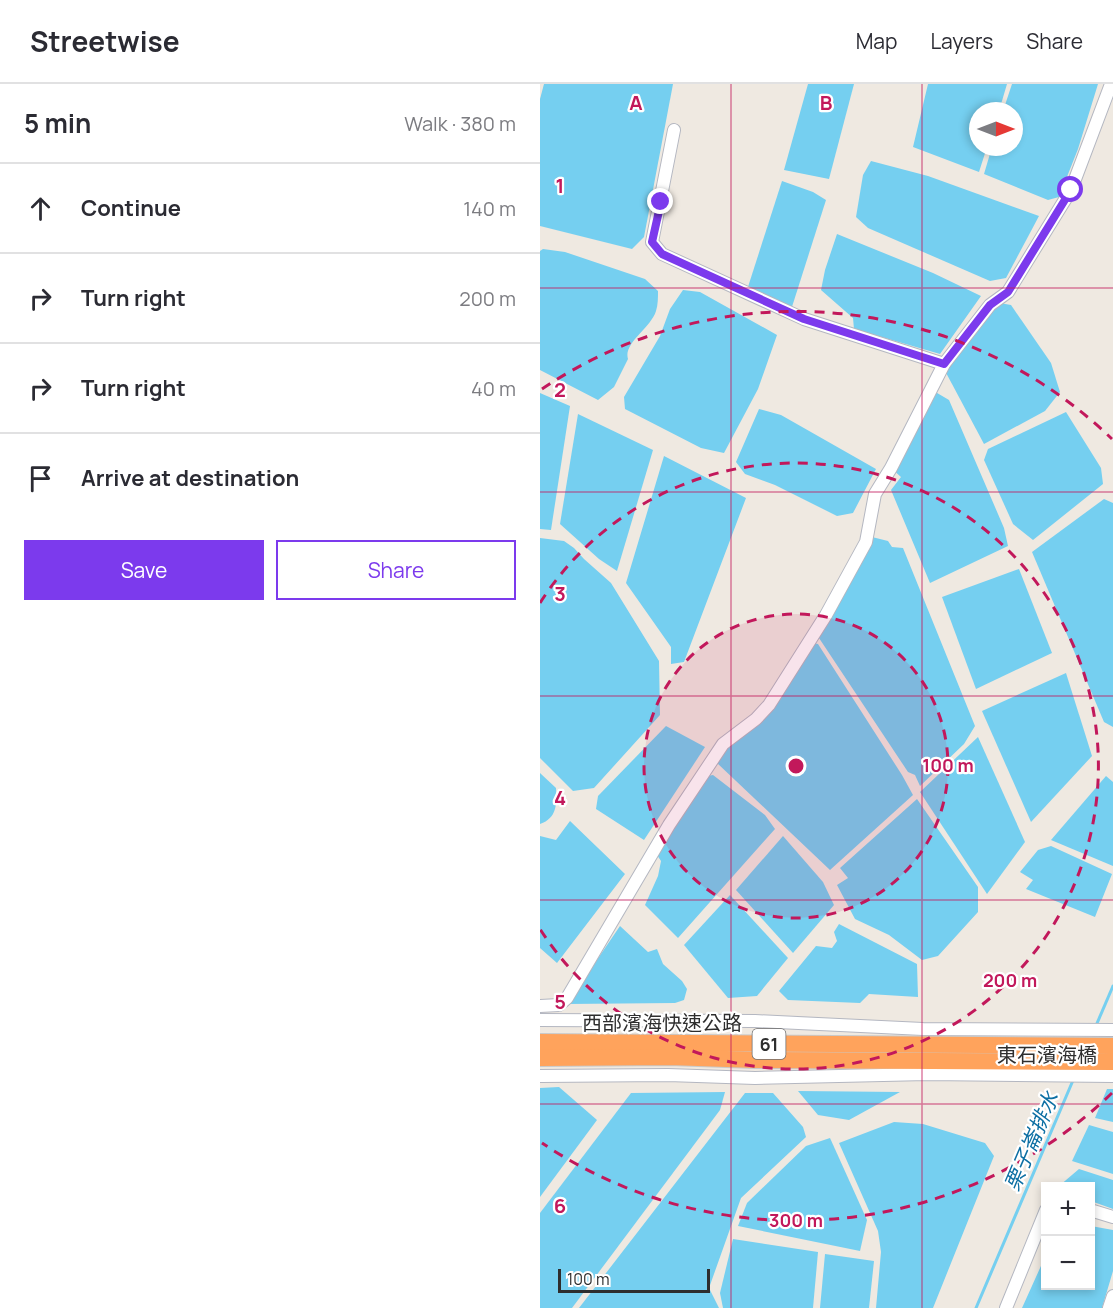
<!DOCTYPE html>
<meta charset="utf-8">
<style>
body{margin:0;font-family:Manrope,"Noto Sans TC",sans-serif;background:#f7f7f7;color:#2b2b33}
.controls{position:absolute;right:18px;bottom:18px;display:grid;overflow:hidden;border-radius:0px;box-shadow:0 3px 9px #0003}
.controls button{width:54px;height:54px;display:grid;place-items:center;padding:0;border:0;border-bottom:2px solid #e1e1e2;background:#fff;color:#2b2b33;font:30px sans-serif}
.compass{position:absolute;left:429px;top:18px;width:54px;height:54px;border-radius:50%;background:#fff;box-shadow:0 3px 9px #0003;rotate:90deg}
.scale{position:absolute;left:18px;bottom:15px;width:152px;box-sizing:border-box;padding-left:6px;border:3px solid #2e2e2e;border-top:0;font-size:16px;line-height:21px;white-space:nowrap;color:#2e2e2e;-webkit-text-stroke:4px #fff;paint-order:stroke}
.stop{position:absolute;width:18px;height:18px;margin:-14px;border:4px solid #7c3aed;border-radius:50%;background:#fff}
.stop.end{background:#7c3aed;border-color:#fff;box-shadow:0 2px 6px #0008}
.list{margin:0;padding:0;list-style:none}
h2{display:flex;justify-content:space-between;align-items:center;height:78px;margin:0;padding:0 24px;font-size:26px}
h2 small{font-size:20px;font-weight:400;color:#7c7c81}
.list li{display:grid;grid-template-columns:39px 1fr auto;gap:18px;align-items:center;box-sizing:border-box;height:90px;padding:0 24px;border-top:2px solid #e1e1e2}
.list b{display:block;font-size:22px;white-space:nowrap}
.list em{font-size:20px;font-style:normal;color:#7c7c81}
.actions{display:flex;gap:12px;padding:18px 24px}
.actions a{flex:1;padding:14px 0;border:2px solid #7c3aed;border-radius:0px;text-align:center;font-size:21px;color:#7c3aed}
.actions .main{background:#7c3aed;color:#fff}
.icon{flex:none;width:33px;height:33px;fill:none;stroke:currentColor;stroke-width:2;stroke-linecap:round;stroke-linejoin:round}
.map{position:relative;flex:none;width:573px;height:1224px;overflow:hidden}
header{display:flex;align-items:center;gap:36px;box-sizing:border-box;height:84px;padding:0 30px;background:#fff;border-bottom:2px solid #e1e1e2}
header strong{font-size:28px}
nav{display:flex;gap:33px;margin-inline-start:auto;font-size:21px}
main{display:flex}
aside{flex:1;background:#fff}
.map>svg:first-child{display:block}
.water{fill:#75cff0}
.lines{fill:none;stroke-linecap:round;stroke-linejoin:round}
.stream{stroke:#75cff0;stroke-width:3}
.minor-casing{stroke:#b4b7c1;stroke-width:14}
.highway-casing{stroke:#c9c9c9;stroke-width:18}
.minor{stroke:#fff;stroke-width:12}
.highway{stroke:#ffa35c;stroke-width:16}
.route{stroke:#7c3aed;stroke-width:8}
.grid{fill:none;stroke:#c2185b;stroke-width:1.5;stroke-opacity:0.55}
.ring{fill:none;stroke:#c2185b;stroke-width:3;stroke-dasharray:10 8}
.labels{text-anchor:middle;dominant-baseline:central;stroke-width:4.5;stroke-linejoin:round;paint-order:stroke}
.shield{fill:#fff;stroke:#6d6d6d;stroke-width:1.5}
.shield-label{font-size:18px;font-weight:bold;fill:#2e2e2e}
.street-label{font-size:20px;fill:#2e2e2e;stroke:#fff}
.water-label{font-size:21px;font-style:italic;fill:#0d6fa3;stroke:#fff}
.grid-label{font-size:20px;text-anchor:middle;font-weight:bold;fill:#c2185b;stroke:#fff;stroke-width:4.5;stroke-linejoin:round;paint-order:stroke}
.centre{fill:#c2185b;stroke:#fff;stroke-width:3}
.ring-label{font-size:18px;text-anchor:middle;font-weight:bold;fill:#c2185b;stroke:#fff;stroke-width:4.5;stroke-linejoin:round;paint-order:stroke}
</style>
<header>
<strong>Streetwise</strong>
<nav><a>Map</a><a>Layers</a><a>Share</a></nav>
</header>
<main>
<aside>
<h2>5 min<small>Walk · 380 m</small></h2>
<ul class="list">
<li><svg class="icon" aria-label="ahead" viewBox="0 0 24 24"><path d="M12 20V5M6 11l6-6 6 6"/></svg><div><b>Continue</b></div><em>140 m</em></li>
<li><svg class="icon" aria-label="right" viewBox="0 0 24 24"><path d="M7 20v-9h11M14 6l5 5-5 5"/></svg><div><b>Turn right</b></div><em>200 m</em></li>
<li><svg class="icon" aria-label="right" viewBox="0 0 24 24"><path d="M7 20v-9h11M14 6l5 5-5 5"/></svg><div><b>Turn right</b></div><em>40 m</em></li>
<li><svg class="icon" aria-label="arrive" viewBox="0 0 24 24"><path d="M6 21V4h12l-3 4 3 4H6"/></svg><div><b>Arrive at destination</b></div></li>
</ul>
<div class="actions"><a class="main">Save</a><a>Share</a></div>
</aside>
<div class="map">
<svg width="573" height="1224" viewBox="0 0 573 1224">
<rect width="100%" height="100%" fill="#efe9e1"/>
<g class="water">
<polygon points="4,0 133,0 104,153 92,165 0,142 0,15"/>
<polygon points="268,0 314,0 289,95 244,86"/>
<polygon points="388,0 467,0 459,27 438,27 438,63 447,63 439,88 373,63"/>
<polygon points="472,0 558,0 538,65 519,113 508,116 444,90 452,63 474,63 474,27 463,27"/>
<polygon points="331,77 388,92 499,132 466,194 450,197 328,144 316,133 323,91"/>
<polygon points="242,97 273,108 286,116 251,226 207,206"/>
<polygon points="297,150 393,189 441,212 400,270 314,245 313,234 281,206 285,186"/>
<path d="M3 165 25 168 105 195 118 207C118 213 118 221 116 227 111 244 83 259 88 275L74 303 58 316 0 286V167Z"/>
<polygon points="143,206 160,208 237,251 218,305 184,369 161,364 85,325 84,313 120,252 130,225"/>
<polygon points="454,218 471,221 511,279 520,308 505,327 444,360 404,285"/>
<polygon points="392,306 409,316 464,444 468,462 390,499 351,406 361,393 351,384"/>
<polygon points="0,309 30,322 11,446 0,445"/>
<polygon points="219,325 241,331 336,385 313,429 297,432 235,401 205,390 196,378"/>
<polygon points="526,328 561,384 563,400 493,456 473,440 444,376 448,365"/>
<polygon points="38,330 113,366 77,487 59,475 20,440"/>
<polygon points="124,372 206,414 144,578 131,580 131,563 86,499"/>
<polygon points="564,415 573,419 573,643 564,638 492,468"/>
<polygon points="328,452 348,457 352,463 363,464 435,642 424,660 380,702 375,691 368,688 275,548"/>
<polygon points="0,454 24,457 34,464 44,475 71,499 119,577 120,631 54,704 33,707 0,674"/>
<polygon points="479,485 512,569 436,605 402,513"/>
<polygon points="268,558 278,560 362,691 373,711 290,786 177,679 179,666 222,628"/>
<polygon points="526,589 552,672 491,738 442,627"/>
<polygon points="126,642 165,663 104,756 56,725 58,712"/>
<polygon points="438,653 485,758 447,810 380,708"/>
<path d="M0 689 16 704C17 720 17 734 0 740Z"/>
<polygon points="173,691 225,731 235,745 138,854 105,821 118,792 121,777 117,771 167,692"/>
<polygon points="566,692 573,698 573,782 511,756"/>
<polygon points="377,715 438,803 438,828 398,872 382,876 349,851 315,835 297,801 308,794 300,784"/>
<polygon points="30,737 85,790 17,879 0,864 0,752 16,756"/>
<polygon points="243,752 283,798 294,821 253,869 196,806"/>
<polygon points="511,762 572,790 555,833 486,805 493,796 480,788 498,766"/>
<polygon points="190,811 248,874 217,912 188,914 144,861"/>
<polygon points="299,840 377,880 378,913 329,910 320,919 248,916 239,907 276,862 292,864 297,857 294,848"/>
<polygon points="80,842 108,868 117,865 123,880 142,897 147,905 144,916 135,919 27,920"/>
<polygon points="19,1003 57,1036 0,1113 0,1004"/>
<polygon points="567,1005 573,1005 573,1038 555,1034"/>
<polygon points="258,1007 360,1008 309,1036 278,1031"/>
<polygon points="185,1008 180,1026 32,1224 0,1224 0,1129 91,1009"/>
<polygon points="205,1009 233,1009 263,1043 266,1053 201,1114 169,1204 179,1224 39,1224"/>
<polygon points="354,1038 383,1040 445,1059 454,1072 393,1224 336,1224 341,1168 338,1147 299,1059"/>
<polygon points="549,1041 573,1048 573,1090 532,1077"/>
<polygon points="290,1054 327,1136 320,1167 198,1142 207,1119 266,1062"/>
<polygon points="539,1085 573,1096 573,1125 551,1117 550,1102 519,1102"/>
<polygon points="551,1142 573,1146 573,1187 562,1224 482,1224 505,1173 506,1202 550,1202"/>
<polygon points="193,1155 278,1168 273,1224 183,1224 180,1209"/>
<polygon points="285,1170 334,1177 329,1224 280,1224"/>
</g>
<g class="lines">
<g class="stream">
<polyline points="555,944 573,902"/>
<polyline points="436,1224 534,994"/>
</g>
<defs>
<g id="minor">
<polyline points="134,46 112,158 122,170 264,235 404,280"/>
<polyline points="0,922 19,921 27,914 129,741 183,660 216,635 229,621 286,531 326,458 335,410 351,384 404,280 450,221 468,208 531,106 571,0"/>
<polyline points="0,936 215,937 383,945 573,946"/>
<polyline points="0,992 128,991 215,994 387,990 573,992"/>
<polyline points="550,1126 573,1133"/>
<polyline points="466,1224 506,1126"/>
<polyline points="569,1224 573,1212"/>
</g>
<g id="highway">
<polyline points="0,958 573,962"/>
<polyline points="0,974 130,973 215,976 573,978"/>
</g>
</defs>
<use href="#minor" class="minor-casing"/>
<use href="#highway" class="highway-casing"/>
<use href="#minor" class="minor"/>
<use href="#highway" class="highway"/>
</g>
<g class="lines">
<polyline class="route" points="121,118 112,158 122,170 264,235 404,280 450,221 468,208 531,106"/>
</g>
<path class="grid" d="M191 0V1224M382 0V1224M0 204H573M0 408H573M0 612H573M0 816H573M0 1020H573"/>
<circle cx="256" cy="682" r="152" fill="#c2185b" fill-opacity=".12"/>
<g class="ring">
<circle cx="256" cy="682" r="152"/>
<path d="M0 519A303 303 0 1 1 0 845"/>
<path d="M572 1009A455 455 0 0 1 2 1059M2 305A455 455 0 0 1 572 355"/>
</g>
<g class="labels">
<rect class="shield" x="212.5" y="945" width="33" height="30" rx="4.5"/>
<g class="shield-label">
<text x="229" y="960">61</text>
</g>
<g class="street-label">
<text x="122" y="938">西部濱海快速公路</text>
<text x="507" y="970">東石濱海橋</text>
</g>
<g class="water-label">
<text transform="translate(491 1057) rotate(-67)">栗子崙排水</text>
</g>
</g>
<g class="grid-label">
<text x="96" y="26">A</text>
<text x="286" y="26">B</text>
<text x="20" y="109">1</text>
<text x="20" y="313">2</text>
<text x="20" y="517">3</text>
<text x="20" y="721">4</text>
<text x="20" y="925">5</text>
<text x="20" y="1129">6</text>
</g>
<circle cx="256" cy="682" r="9" class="centre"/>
<g class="ring-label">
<text x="408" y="688">100 m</text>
<text x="470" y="903">200 m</text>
<text x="256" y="1143">300 m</text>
</g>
</svg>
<div class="controls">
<button>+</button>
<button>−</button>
</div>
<svg class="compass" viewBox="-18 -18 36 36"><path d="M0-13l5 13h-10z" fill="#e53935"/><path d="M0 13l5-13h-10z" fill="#7c7c81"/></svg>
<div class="scale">100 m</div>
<div class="stop" style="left:531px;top:106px"></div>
<div class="stop end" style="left:121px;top:118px"></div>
</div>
</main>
